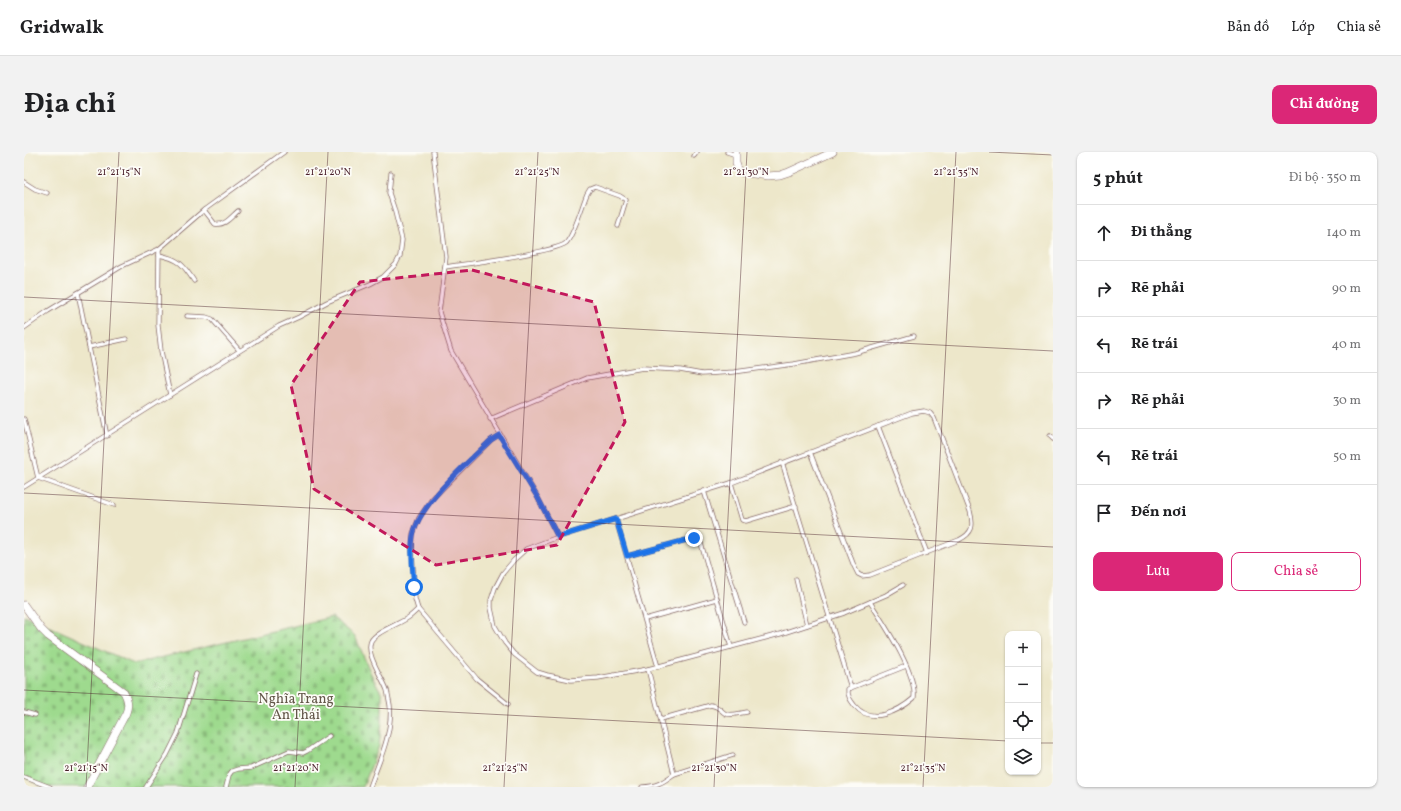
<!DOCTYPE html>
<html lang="vi">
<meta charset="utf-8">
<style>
body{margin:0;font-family:Vollkorn,serif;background:#f2f2f2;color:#202124}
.controls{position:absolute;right:12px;bottom:12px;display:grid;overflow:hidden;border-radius:8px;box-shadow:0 1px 3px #0004}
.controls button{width:36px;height:36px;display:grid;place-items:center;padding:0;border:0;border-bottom:1px solid #e0e0e0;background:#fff;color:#202124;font:20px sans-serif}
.stop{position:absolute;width:12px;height:12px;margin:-9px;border:3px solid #1a73e8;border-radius:50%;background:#fff}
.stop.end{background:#1a73e8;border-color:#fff;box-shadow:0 1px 4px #0008}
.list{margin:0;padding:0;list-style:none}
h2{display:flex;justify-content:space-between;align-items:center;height:52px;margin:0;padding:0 16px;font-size:17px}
h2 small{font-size:13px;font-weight:400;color:#757577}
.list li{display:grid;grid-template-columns:26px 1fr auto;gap:12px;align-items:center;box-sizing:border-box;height:56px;padding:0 16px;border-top:1px solid #e0e0e0}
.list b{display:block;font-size:15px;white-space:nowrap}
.list em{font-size:13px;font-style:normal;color:#757577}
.actions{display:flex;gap:8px;padding:12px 16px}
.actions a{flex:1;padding:9px 0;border:1px solid #db2777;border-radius:8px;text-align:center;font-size:14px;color:#db2777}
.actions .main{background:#db2777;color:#fff}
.icon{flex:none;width:22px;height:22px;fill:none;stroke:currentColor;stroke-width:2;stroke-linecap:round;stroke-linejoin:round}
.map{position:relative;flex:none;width:1029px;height:635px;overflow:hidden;border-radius:8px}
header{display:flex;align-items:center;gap:24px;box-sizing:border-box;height:56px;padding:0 20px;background:#fff;border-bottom:1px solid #e0e0e0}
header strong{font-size:19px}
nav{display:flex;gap:22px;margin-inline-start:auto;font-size:14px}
.intro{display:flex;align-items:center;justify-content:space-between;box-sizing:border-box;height:96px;padding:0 24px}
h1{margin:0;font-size:28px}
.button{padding:10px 18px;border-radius:8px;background:#db2777;color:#fff;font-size:14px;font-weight:700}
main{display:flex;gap:24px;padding:0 24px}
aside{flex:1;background:#fff;border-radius:8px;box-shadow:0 1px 3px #0004}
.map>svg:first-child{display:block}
.cemetery{fill:url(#cemetery-stones);stroke:#747c5c}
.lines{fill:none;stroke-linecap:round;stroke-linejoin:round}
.service-casing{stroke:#836563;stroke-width:5}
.minor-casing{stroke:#836563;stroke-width:8}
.service{stroke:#fff;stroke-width:3.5}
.minor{stroke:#fff;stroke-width:7}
.route{stroke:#1a73e8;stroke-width:5}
.marked{fill:#c2185b;fill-opacity:0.2;stroke:#c2185b;stroke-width:3;stroke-dasharray:8 5;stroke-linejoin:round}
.ticks{fill:none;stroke:#4a1f2b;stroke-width:1;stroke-opacity:0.45}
.labels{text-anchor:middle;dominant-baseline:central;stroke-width:3.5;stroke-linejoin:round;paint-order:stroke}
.park-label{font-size:14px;fill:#635749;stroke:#fdfcf7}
.ticks-label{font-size:10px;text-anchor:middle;fill:#4a1f2b;stroke:#fdfcf7;stroke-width:3.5;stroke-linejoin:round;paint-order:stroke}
</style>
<header>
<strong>Gridwalk</strong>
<nav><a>Bản đồ</a><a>Lớp</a><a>Chia sẻ</a></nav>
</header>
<div class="intro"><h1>Địa chỉ</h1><a class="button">Chỉ đường</a></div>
<main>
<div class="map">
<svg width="1029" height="635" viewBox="0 0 1029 635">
<defs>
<pattern id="cemetery-stones" width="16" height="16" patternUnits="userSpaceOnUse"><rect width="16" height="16" fill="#9eda8e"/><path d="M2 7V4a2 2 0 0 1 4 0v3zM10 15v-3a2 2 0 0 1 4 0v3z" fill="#8abb7b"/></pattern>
</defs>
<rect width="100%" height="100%" fill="#fdfcf7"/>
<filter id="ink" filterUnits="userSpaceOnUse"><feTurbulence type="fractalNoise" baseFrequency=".025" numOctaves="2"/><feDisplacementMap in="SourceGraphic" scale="8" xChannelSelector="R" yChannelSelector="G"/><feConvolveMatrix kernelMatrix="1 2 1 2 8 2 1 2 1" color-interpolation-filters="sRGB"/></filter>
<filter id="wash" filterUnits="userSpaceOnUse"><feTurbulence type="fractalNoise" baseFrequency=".012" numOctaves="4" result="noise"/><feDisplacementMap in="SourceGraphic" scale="16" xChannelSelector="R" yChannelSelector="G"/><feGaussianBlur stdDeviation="0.9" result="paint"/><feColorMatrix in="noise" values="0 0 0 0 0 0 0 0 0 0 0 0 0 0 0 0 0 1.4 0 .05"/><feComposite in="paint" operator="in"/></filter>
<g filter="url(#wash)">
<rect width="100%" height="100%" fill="#ede7ca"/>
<polygon class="cemetery" points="0,463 110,512 308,465 331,484 347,522 358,542 358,569 355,594 339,635 20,635 0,625"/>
</g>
<g filter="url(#ink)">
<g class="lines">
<defs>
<g id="service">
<path d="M409 0 422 105 415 160 427 199 514 346 534 385 707 331 888 261 900 259 906 261 910 266 946 359C950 374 949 381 935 388L846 423 838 424 834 422 830 414 786 300"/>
<polyline points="703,0 712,3"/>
<polyline points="670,4 673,0"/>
<polyline points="0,30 11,37 23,41"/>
<path d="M180 58 191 72C201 74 207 65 214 59"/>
<polyline points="135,97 134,173 137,199 146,243"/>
<path d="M135 103C155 107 159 112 170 129"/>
<path d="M421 115C441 112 532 100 542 91 550 83 558 54 563 42L566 37 571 35 596 44 602 48 594 74"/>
<polyline points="54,141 83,284"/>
<polyline points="163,164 182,165 188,167 215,198"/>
<polyline points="0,176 24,159 98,114 135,97 180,58 260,0"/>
<polyline points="65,195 102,187"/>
<polyline points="0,267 14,326 90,353"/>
<polyline points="466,267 563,226 619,216 656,218 678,222 710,220 770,212 831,201 890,184"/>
<polyline points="854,274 903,401"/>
<polyline points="1026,284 1029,287"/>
<polyline points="758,310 827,536"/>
<polyline points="707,331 718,368 722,369 772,354"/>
<polyline points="0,335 255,174 275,165 303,150 346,132 359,125 372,112 376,104 378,88 370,56 365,41 367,21"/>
<polyline points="680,339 720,470"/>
<polyline points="592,367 634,515"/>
<polyline points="534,385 502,397 490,408 479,421 471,436 467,448 467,456 471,474 481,491 490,502 513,520 523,523 547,528 574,526 624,517 756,482 820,461 862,443 879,433"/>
<polyline points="603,404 670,386 676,388 707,495"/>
<polyline points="772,427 783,473"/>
<path d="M846 450C860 472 893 521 890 546 874 560 847 573 831 554 827 549 823 544 824 537L882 514"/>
<polyline points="394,457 453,527 484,552"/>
<polyline points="621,467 693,447"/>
<polyline points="0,560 11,563"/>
<path d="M637 567 687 553C697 555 696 559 702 562 708 564 716 561 723 560"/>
<polyline points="650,622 709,603"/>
<polyline points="0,625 26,635"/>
<polyline points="122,635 143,603 154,581 172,522"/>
<polyline points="202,635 205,623 208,619 214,617 227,616 265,599 279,601 283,599 305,584"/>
<path d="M346 635C355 609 369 581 366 553 365 548 364 542 363 538 359 526 341 502 347 489 351 480 376 472 385 465 388 463 391 460 394 457L391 447 388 399 389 382 395 366 408 347 467 288 475 283"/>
<path d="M618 635C633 634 638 631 650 622L624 517"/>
</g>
<g id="minor">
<polyline points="712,0 712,11 715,20 744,24 756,23 765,20 809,0"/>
<path d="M0 453 17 477 24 484 100 540C104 548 105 553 102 561L63 635"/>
</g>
</defs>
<use href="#service" class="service-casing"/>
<use href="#minor" class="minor-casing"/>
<use href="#service" class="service"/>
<use href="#minor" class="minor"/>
</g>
</g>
<g class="lines" filter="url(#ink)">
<path class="route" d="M390 435C389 418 386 401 389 384 394 353 444 310 467 288L475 283 514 346 534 385 592 367 603 404 670 386"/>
</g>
<path class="marked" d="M448 118 570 150 601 270 533 393 412 413 290 337 267 233 336 130Z"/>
<path class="ticks" d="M965 0 1029 3M0 145 1029 199M0 341 1029 395M0 538 984 589M1014 591H1029M62 635 95 0M271 635 304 0M480 635 514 0M690 635 723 0M899 635 932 0"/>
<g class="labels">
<g class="park-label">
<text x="272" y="547">Nghĩa Trang<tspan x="272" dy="16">An Thái</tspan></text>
</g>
</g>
<g class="ticks-label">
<text x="95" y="23">21°21'15"N</text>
<text x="304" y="23">21°21'20"N</text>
<text x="513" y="23">21°21'25"N</text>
<text x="722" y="23">21°21'30"N</text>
<text x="932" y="23">21°21'35"N</text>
<text x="62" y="619">21°21'15"N</text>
<text x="272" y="619">21°21'20"N</text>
<text x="481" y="619">21°21'25"N</text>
<text x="690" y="619">21°21'30"N</text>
<text x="899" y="619">21°21'35"N</text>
</g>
</svg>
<div class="controls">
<button>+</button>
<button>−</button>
<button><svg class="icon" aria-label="locate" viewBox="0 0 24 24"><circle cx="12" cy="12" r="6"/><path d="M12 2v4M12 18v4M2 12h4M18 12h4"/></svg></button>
<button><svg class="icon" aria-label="layers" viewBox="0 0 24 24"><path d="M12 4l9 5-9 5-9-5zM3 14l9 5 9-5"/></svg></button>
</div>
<div class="stop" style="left:390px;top:435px"></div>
<div class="stop end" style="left:670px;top:386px"></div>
</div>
<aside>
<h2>5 phút<small>Đi bộ · 350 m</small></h2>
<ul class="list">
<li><svg class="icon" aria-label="ahead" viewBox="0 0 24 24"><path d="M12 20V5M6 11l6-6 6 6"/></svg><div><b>Đi thẳng</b></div><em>140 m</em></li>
<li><svg class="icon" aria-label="right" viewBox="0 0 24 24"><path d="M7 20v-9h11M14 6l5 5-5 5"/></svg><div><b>Rẽ phải</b></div><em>90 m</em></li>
<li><svg class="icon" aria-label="left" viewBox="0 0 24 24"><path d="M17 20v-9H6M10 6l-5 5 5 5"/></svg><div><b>Rẽ trái</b></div><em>40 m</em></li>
<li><svg class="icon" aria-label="right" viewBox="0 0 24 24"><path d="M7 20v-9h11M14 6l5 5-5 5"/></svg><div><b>Rẽ phải</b></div><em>30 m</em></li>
<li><svg class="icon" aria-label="left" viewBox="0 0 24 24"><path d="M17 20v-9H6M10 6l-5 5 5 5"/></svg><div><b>Rẽ trái</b></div><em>50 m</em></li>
<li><svg class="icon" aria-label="arrive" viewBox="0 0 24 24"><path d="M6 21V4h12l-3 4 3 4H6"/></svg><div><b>Đến nơi</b></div></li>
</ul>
<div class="actions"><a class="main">Lưu</a><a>Chia sẻ</a></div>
</aside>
</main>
